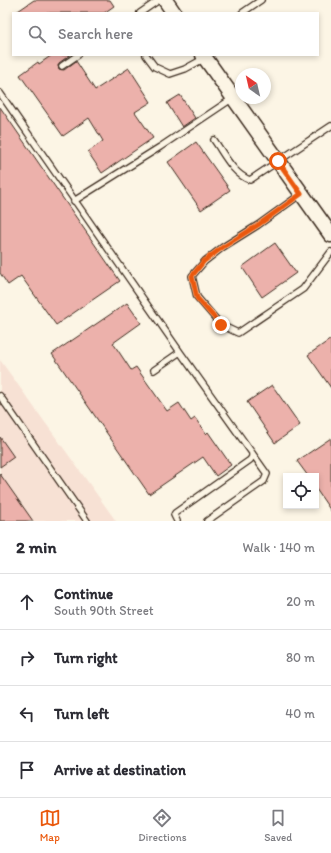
<!DOCTYPE html>
<html lang="en">
<head>
<meta charset="utf-8">
<style>
  body { margin:0; font-family:Itim,sans-serif; background:#f7f7f7; color:#2b2b33 }
  .controls { position:absolute; right:12px; bottom:12px; display:grid; overflow:hidden; border-radius:0px; box-shadow:0 2px 6px #0003 }
  .controls button { width:36px; height:36px; display:grid; place-items:center; padding:0; border:0; border-bottom:1px solid #e1e1e2; background:#fff; color:#2b2b33; font:20px sans-serif }
  .compass { position:absolute; left:235px; top:68px; width:36px; height:36px; border-radius:50%; background:#fff; box-shadow:0 2px 6px #0003; rotate:326deg }
  .stop { position:absolute; width:12px; height:12px; margin:-9px; border:3px solid #ea580c; border-radius:50%; background:#fff }
  .stop.end { background:#ea580c; border-color:#fff; box-shadow:0 1px 4px #0008 }
  .list { margin:0; padding:0; list-style:none }
  h2 { display:flex; justify-content:space-between; align-items:center; height:52px; margin:0; padding:0 16px; font-size:17px }
  h2 small { font-size:13px; font-weight:400; color:#7c7c81 }
  .list li { display:grid; grid-template-columns:26px 1fr auto; gap:12px; align-items:center; box-sizing:border-box; height:56px; padding:0 16px; border-top:1px solid #e1e1e2 }
  .list b { display:block; font-size:15px; white-space:nowrap }
  .list p { margin:0; font-size:13px; white-space:nowrap; color:#7c7c81 }
  .list em { font-size:13px; font-style:normal; color:#7c7c81 }
  .icon { flex:none; width:22px; height:22px; fill:none; stroke:currentColor; stroke-width:2; stroke-linecap:round; stroke-linejoin:round }
  .map { position:relative; flex:none; width:331px; height:521px; overflow:hidden }
  .search { position:absolute; background:#fff; box-shadow:0 2px 6px #0003; left:12px; right:12px; top:12px; height:44px; display:flex; align-items:center; gap:10px; box-sizing:border-box; padding:0 14px; border-radius:0px; color:#7c7c81; font-size:15px }
  .sheet { height:276px; background:#fff }
  nav { display:flex; justify-content:space-around; align-items:center; box-sizing:border-box; height:56px; border-top:1px solid #e1e1e2; background:#fff; font-size:11px; color:#7c7c81 }
  nav a { display:grid; justify-items:center; gap:2px }
  nav .on { color:#ea580c }
  .map>svg:first-child { display:block }
</style>
</head>
<body>
<div class="map">
<svg width="331" height="521" viewBox="0 0 331 521">
  <rect width="100%" height="100%" fill="#fcf5e5"/>
  <filter id="ink" filterUnits="userSpaceOnUse"><feTurbulence type="fractalNoise" baseFrequency=".025" numOctaves="2"/><feDisplacementMap in="SourceGraphic" scale="8" xChannelSelector="R" yChannelSelector="G"/><feConvolveMatrix kernelMatrix="1 2 1 2 8 2 1 2 1" color-interpolation-filters="sRGB"/></filter>
  <g filter="url(#ink)">
    <!-- built -->
    <path fill="#f7e1d4" d="M0 360 8 371 116 521H0Z"/>
    <!-- building -->
    <path fill="#ecb1ab" stroke="#3b2a1e" d="M34 0H110L114 6 104 13H15Z
      M52 55H70L59 63 58 66 59 69 64 70 76 61 95 90 129 68 151 102 135 112 153 138 102 173 88 152 103 141 89 118 63 136 20 75 38 62 39 64Z
      M180 95 195 118 182 127 167 103Z
      M0 107 120 281 56 325 21 276 8 285 0 273Z
      M196 142 230 190 201 210 168 162Z
      M275 243 296 273 262 297 242 267Z
      M127 303 141 323 113 343 131 370 136 367 167 411 179 403 191 421 195 418 206 434 208 432 231 465 216 476 203 457 149 494 52 354Z
      M331 339V388L308 355Z
      M272 385 300 425 275 443 247 402Z
      M0 437 14 457 0 467Z
      M331 438V511L316 489V476H308L297 461Z
      M0 474 33 521H0Z"/>
    <g fill="none" stroke-linecap="round" stroke-linejoin="round">
      <defs>
        <path id="service" d="M140 13 159 0
          M242 13 261 0
          M146 55 155 67 170 74 185 69 205 58
          M62 66 78 55
          M0 93 180 352 154 370
          M214 140C224 154 233 174 250 180L331 126
          M301 194 258 225 223 247 205 261 192 276 197 297 221 325 238 333 303 289 331 252
          M74 201 160 147 233 98
          M180 352 267 474 264 481 207 521
          M0 396 87 521
          M177 521 174 515 175 513 250 460 252 457V454"/>
        <path id="tertiary" d="M165 0 174 13
          M203 55 331 235"/>
      </defs>
      <!-- service casing -->
      <use href="#service" stroke="#3b2a1e" stroke-width="8"/>
      <!-- tertiary casing -->
      <use href="#tertiary" stroke="#3b2a1e" stroke-width="17"/>
      <!-- service -->
      <use href="#service" stroke="#fcf5e5" stroke-width="5.5"/>
      <!-- tertiary -->
      <use href="#tertiary" stroke="#fcf5e5" stroke-width="14"/>
    </g>
  </g>
  <g fill="none" stroke-linecap="round" stroke-linejoin="round" filter="url(#ink)">
    <!-- route -->
    <path stroke="#ea580c" stroke-width="5" d="M221 325 197 298 192 276 204 261 223 247 258 225 301 194 278 161"/>
  </g>
</svg>
<div class="controls">
<button><svg class="icon" aria-label="locate" viewBox="0 0 24 24"><circle cx="12" cy="12" r="6"/><path d="M12 2v4M12 18v4M2 12h4M18 12h4"/></svg></button>
</div>
<svg class="compass" viewBox="-18 -18 36 36"><path d="M0-13l5 13h-10z" fill="#e53935"/><path d="M0 13l5-13h-10z" fill="#7c7c81"/></svg>
<div class="stop" style="left:278px;top:161px"></div>
<div class="stop end" style="left:221px;top:325px"></div>
<div class="search"><svg class="icon" aria-label="search" viewBox="0 0 24 24"><circle cx="10" cy="10" r="6"/><path d="M15 15l6 6"/></svg>Search here</div>
</div>
<section class="sheet">
<h2>2 min<small>Walk · 140 m</small></h2>
<ul class="list">
<li><svg class="icon" aria-label="ahead" viewBox="0 0 24 24"><path d="M12 20V5M6 11l6-6 6 6"/></svg><div><b>Continue</b><p>South 90th Street</p></div><em>20 m</em></li>
<li><svg class="icon" aria-label="right" viewBox="0 0 24 24"><path d="M7 20v-9h11M14 6l5 5-5 5"/></svg><div><b>Turn right</b></div><em>80 m</em></li>
<li><svg class="icon" aria-label="left" viewBox="0 0 24 24"><path d="M17 20v-9H6M10 6l-5 5 5 5"/></svg><div><b>Turn left</b></div><em>40 m</em></li>
<li><svg class="icon" aria-label="arrive" viewBox="0 0 24 24"><path d="M6 21V4h12l-3 4 3 4H6"/></svg><div><b>Arrive at destination</b></div></li>
</ul>
</section>
<nav>
<a class="on"><svg class="icon" aria-label="map" viewBox="0 0 24 24"><path d="M3 6l6-2 6 2 6-2v14l-6 2-6-2-6 2zM9 4v14M15 6v14"/></svg>Map</a>
<a><svg class="icon" aria-label="directions" viewBox="0 0 24 24"><path d="M12 3l9 9-9 9-9-9zM9 14v-3h6M13 9l2 2-2 2"/></svg>Directions</a>
<a><svg class="icon" aria-label="saved" viewBox="0 0 24 24"><path d="M7 4h10v16l-5-4-5 4z"/></svg>Saved</a>
</nav>
</body>
</html>
